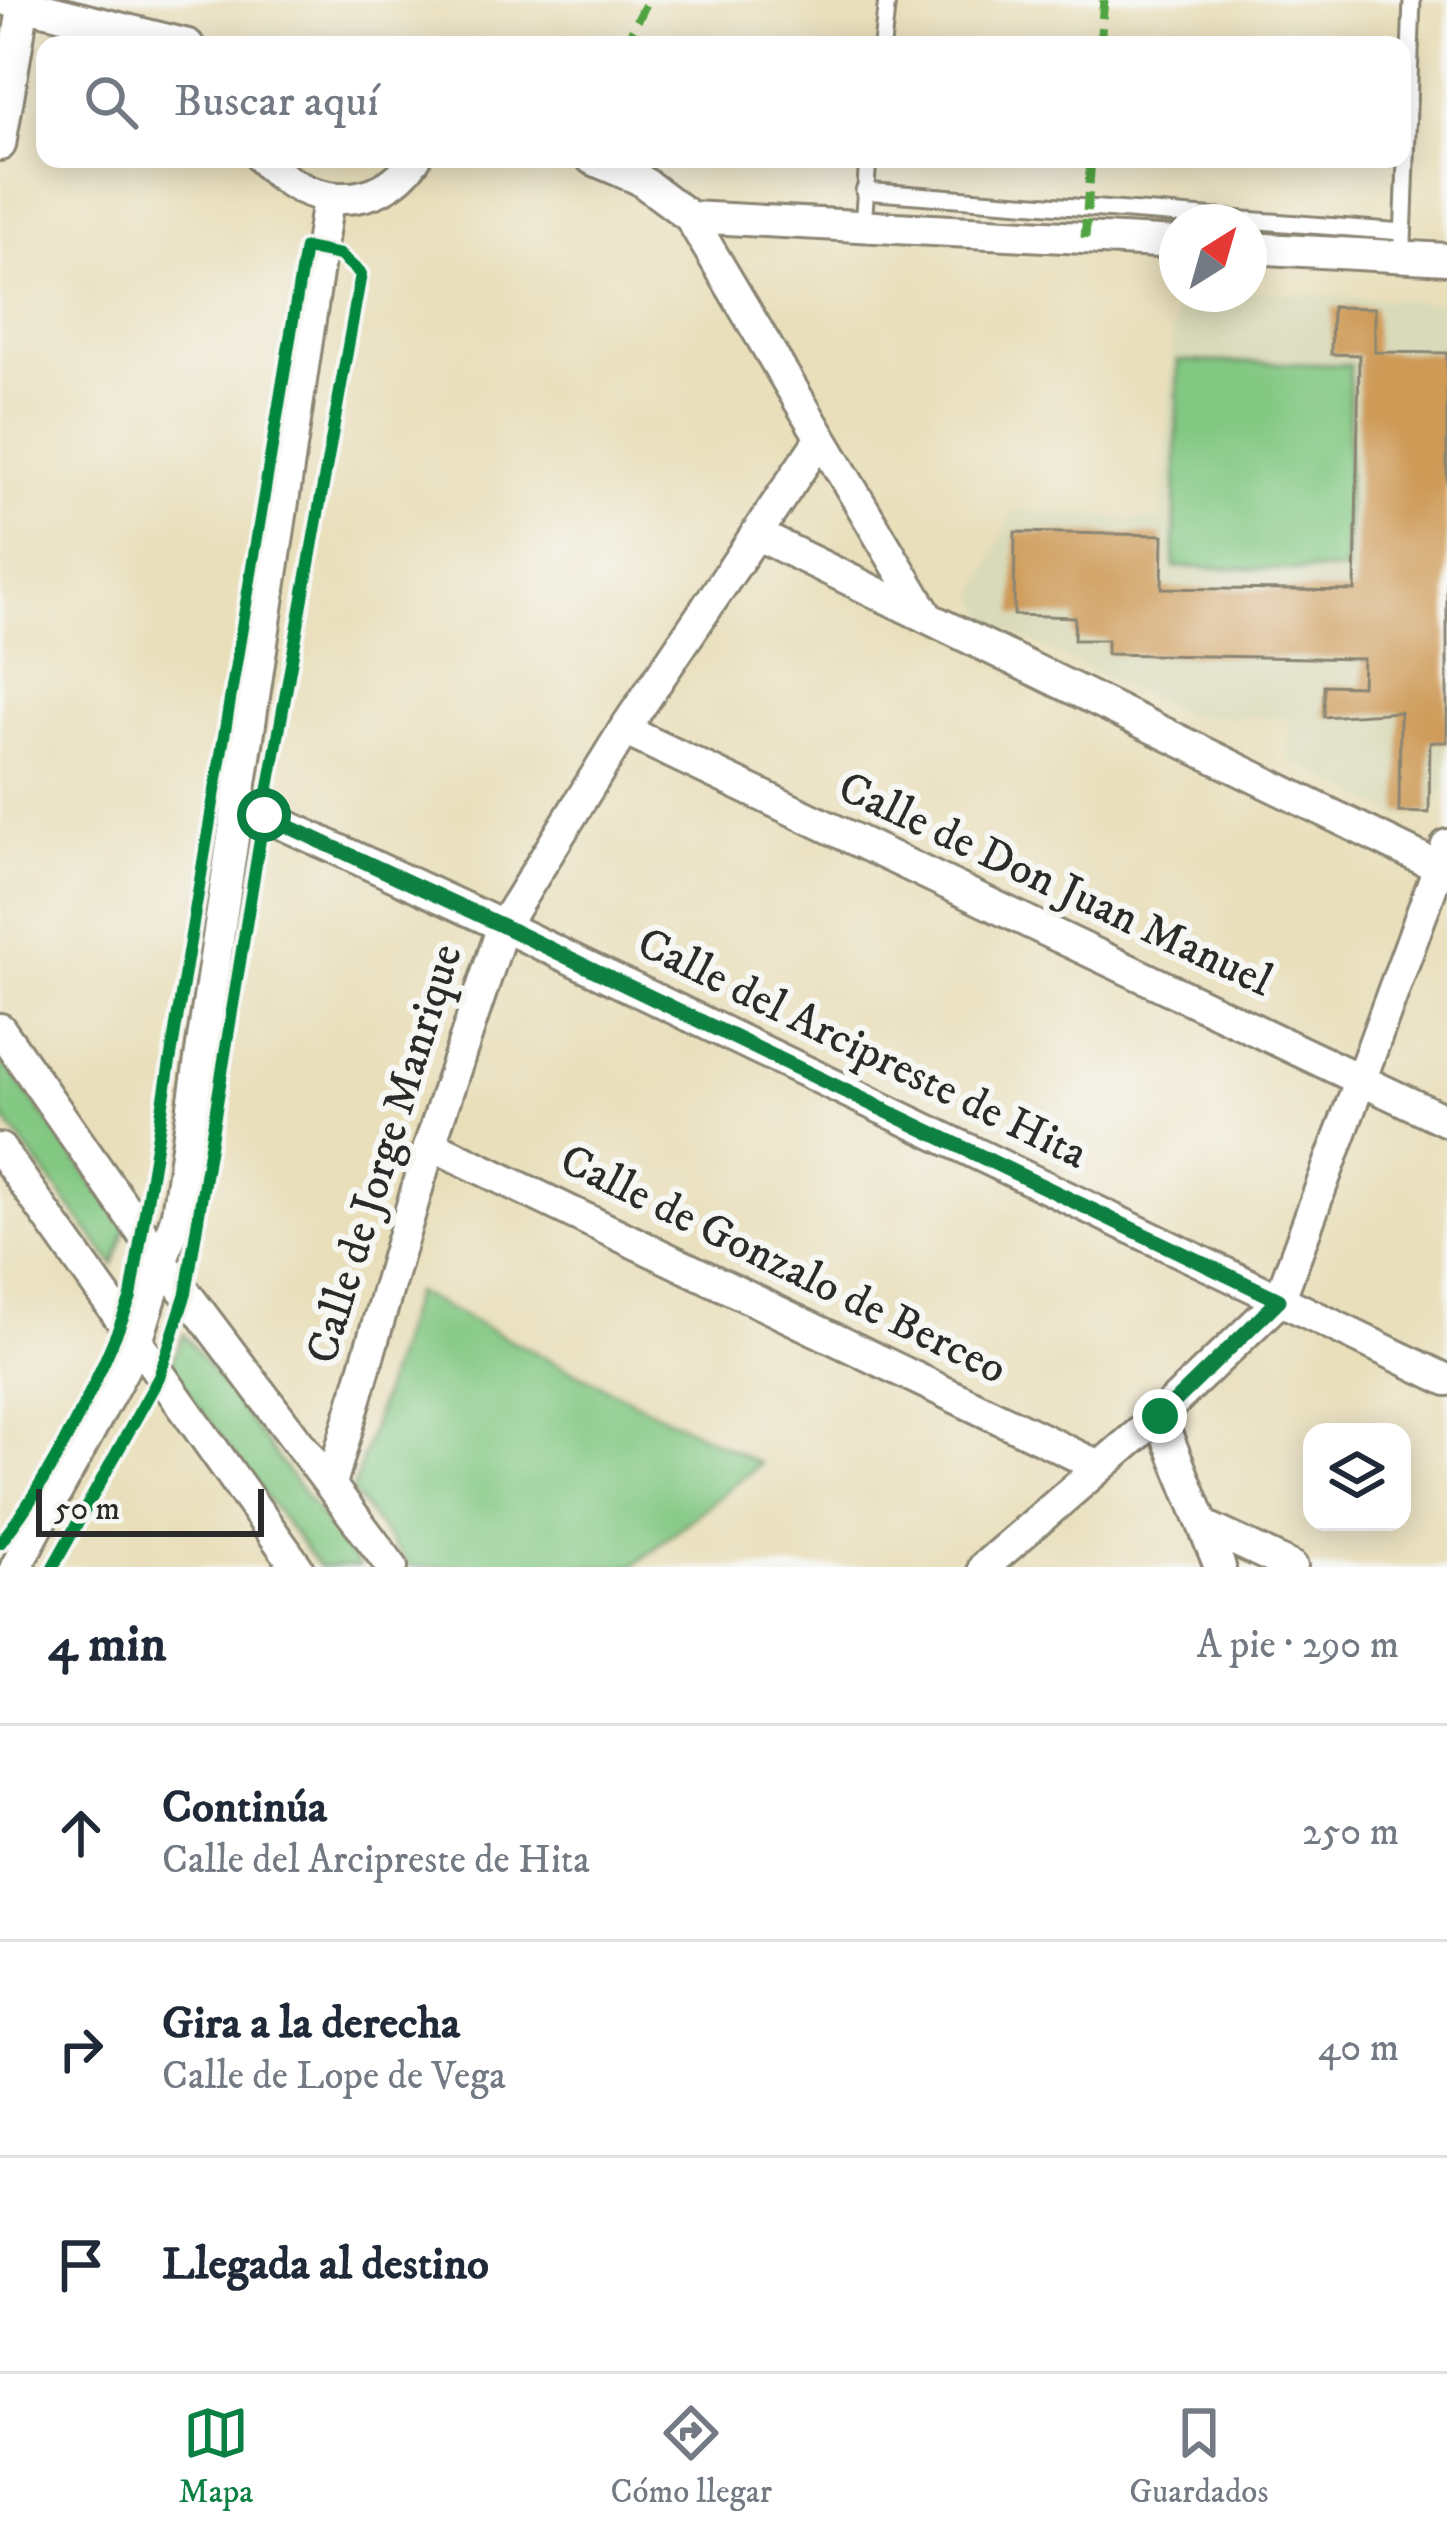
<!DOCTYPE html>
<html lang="es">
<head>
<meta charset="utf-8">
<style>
  body { margin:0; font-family:"IM FELL DW Pica",serif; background:#f2f2f3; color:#1f2937 }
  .controls { position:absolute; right:36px; bottom:36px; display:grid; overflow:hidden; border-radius:24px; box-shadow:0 6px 30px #0003 }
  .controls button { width:108px; height:108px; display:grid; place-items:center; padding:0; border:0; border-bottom:3px solid #e0e1e3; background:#fff; color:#1f2937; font:60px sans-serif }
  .compass { position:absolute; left:1159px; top:204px; width:108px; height:108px; border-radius:50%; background:#fff; box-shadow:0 6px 30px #0003; rotate:37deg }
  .scale { position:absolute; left:36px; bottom:30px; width:228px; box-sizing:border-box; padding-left:12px; border:6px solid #2b2b2b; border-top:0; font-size:33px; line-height:42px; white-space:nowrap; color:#2b2b2b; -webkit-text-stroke:9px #f6f6f2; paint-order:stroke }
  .stop { position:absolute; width:36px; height:36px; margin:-27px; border:9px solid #0b8043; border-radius:50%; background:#fff }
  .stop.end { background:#0b8043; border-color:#fff; box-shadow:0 3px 12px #0008 }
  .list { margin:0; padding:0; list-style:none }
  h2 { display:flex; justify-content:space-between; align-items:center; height:156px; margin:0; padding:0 48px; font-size:51px }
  h2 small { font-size:39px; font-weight:400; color:#747a83 }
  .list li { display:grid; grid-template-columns:78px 1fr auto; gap:36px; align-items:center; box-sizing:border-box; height:216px; padding:0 48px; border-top:3px solid #e0e1e3 }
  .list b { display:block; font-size:45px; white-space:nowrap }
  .list p { margin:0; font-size:39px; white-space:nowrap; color:#747a83 }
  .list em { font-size:39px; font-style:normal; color:#747a83 }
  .icon { flex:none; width:66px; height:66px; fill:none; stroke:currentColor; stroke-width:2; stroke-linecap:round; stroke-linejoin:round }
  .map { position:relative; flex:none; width:1447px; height:1567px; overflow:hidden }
  .search { position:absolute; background:#fff; box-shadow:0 6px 30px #0003; left:36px; right:36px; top:36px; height:132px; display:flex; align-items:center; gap:30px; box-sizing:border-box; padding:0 42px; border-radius:24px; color:#747a83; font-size:45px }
  .sheet { height:804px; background:#fff }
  nav { display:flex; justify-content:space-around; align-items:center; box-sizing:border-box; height:168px; border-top:3px solid #e0e1e3; background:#fff; font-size:33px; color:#747a83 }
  nav a { display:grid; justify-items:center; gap:6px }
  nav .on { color:#0b8043 }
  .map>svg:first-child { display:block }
</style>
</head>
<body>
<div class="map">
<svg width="1447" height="1567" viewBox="0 0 1447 1567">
  <rect width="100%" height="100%" fill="#f6f6f2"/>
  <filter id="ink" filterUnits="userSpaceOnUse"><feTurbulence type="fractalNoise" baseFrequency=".00833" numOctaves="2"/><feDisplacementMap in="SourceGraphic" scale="24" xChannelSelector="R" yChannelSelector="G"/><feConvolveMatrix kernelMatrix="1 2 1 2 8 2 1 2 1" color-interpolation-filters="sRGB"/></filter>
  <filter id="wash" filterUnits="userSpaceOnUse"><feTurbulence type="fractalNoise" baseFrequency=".004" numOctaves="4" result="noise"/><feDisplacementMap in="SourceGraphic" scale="48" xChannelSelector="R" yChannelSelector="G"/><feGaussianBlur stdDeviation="2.7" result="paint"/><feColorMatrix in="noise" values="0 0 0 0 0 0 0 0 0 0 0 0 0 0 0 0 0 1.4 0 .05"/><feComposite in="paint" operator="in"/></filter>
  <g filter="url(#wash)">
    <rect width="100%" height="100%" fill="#e9dfbb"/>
    <!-- built -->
    <path fill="#d9dab9" d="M1176 286 1177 294H1249V291L1447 303V783L1430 816H1398L1289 759V718L1187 716 990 622 976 595 1014 510 1161 521Z"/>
    <!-- green -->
    <path fill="#82c882" stroke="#567a56" stroke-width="3" d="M1178 361 1350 365 1346 571 1174 567Z
      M0 1056 126 1227 114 1265 0 1113Z
      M414 1292 760 1464 632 1567H410L352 1492Z
      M184 1334 359 1567H319L169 1368Z"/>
    <g id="blocks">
      <!-- building -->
      <path fill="#ce9a56" d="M1332 307 1375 308V352L1447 353V742H1430L1429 813 1399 812 1400 712 1324 717V685L1362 686 1363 659 1107 654V640H1074L1075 617 1014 615 1015 532 1163 535 1162 588 1355 591 1359 355 1331 354Z"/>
    </g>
  </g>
  <g filter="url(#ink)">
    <use href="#blocks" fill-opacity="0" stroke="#8a8573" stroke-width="3"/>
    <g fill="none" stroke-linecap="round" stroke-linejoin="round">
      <defs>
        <path id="lane" d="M882 45 887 0
          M864 191 1403 232
          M863 226 868 159
          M1403 241 1412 0"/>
        <path id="street" d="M6 0 188 45
          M0 145 24 3
          M262 159C305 206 375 216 415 159
          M592 159 639 179 690 217 1177 243
          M690 217 928 618
          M1249 248 1447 259
          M756 534 1447 871
          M624 730 1447 1121
          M235 802 503 926 1447 1380
          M0 1029 163 1263 392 1567
          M430 1144 1098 1466
          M0 1149 297 1567
          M1159 1416 1220 1567
          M331 1484 430 1144 503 926 624 730 821 438
          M1203 1525 1292 1567
          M16 1567 136 1345 177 1214 328 199
          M984 1567 1159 1416 1279 1301 1447 845"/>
      </defs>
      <!-- lane casing -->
      <use href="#lane" stroke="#8a8573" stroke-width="21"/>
      <!-- street casing -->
      <use href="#street" stroke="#8a8573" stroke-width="36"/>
      <!-- lane -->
      <use href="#lane" stroke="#fff" stroke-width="15"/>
      <!-- street -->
      <use href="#street" stroke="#fff" stroke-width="30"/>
      <!-- quiet -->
      <path stroke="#51a443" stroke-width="9" stroke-dasharray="18 9" stroke-linecap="butt" d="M625 45 648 0
        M1100 45 1104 0
        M1085 238 1091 159"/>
      <defs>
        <path id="cycleway" d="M0 1543C51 1479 102 1374 131 1297L305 248 340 255 361 274 264 815 186 1293 159 1377 53 1567"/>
      </defs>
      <!-- cycleway casing -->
      <use href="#cycleway" stroke="#f6f6f2" stroke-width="20"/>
      <!-- cycleway -->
      <use href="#cycleway" stroke="#00873e" stroke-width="12"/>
    </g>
  </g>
  <g fill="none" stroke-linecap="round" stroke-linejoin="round" filter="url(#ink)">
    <!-- route -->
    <path stroke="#0b8043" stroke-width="15" d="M264 815 503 926 1279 1300 1160 1416"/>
  </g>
  <g text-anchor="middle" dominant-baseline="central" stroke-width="12" stroke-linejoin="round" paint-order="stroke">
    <!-- street labels -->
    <g font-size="45" fill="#2b2b2b" stroke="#f6f6f2">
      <text transform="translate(1055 885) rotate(25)">Calle de Don Juan Manuel</text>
      <text transform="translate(862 1049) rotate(26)">Calle del Arcipreste de Hita</text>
      <text transform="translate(385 1154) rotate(-73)">Calle de Jorge Manrique</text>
      <text transform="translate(783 1265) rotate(26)">Calle de Gonzalo de Berceo</text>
    </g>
  </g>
</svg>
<div class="controls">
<button><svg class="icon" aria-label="layers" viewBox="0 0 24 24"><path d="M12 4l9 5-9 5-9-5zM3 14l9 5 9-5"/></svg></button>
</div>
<svg class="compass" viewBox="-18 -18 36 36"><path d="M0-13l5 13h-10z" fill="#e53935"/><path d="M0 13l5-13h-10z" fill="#747a83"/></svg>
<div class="scale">50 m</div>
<div class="stop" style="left:264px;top:815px"></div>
<div class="stop end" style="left:1160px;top:1416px"></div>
<div class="search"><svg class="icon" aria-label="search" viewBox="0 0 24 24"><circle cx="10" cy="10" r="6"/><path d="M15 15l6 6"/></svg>Buscar aquí</div>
</div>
<section class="sheet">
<h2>4 min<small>A pie · 290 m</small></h2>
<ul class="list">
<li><svg class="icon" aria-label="ahead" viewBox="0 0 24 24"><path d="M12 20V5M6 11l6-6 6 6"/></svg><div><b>Continúa</b><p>Calle del Arcipreste de Hita</p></div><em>250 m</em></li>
<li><svg class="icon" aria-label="right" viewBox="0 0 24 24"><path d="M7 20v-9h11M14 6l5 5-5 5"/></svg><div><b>Gira a la derecha</b><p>Calle de Lope de Vega</p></div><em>40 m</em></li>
<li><svg class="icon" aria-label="arrive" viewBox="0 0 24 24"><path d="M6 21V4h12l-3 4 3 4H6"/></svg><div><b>Llegada al destino</b></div></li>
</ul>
</section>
<nav>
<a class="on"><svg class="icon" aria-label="map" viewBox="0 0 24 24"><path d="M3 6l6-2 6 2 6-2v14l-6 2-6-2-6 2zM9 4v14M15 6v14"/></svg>Mapa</a>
<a><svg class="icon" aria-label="directions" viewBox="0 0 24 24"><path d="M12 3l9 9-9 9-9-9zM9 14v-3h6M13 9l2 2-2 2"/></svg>Cómo llegar</a>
<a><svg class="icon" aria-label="saved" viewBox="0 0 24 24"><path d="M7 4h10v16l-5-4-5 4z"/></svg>Guardados</a>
</nav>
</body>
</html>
